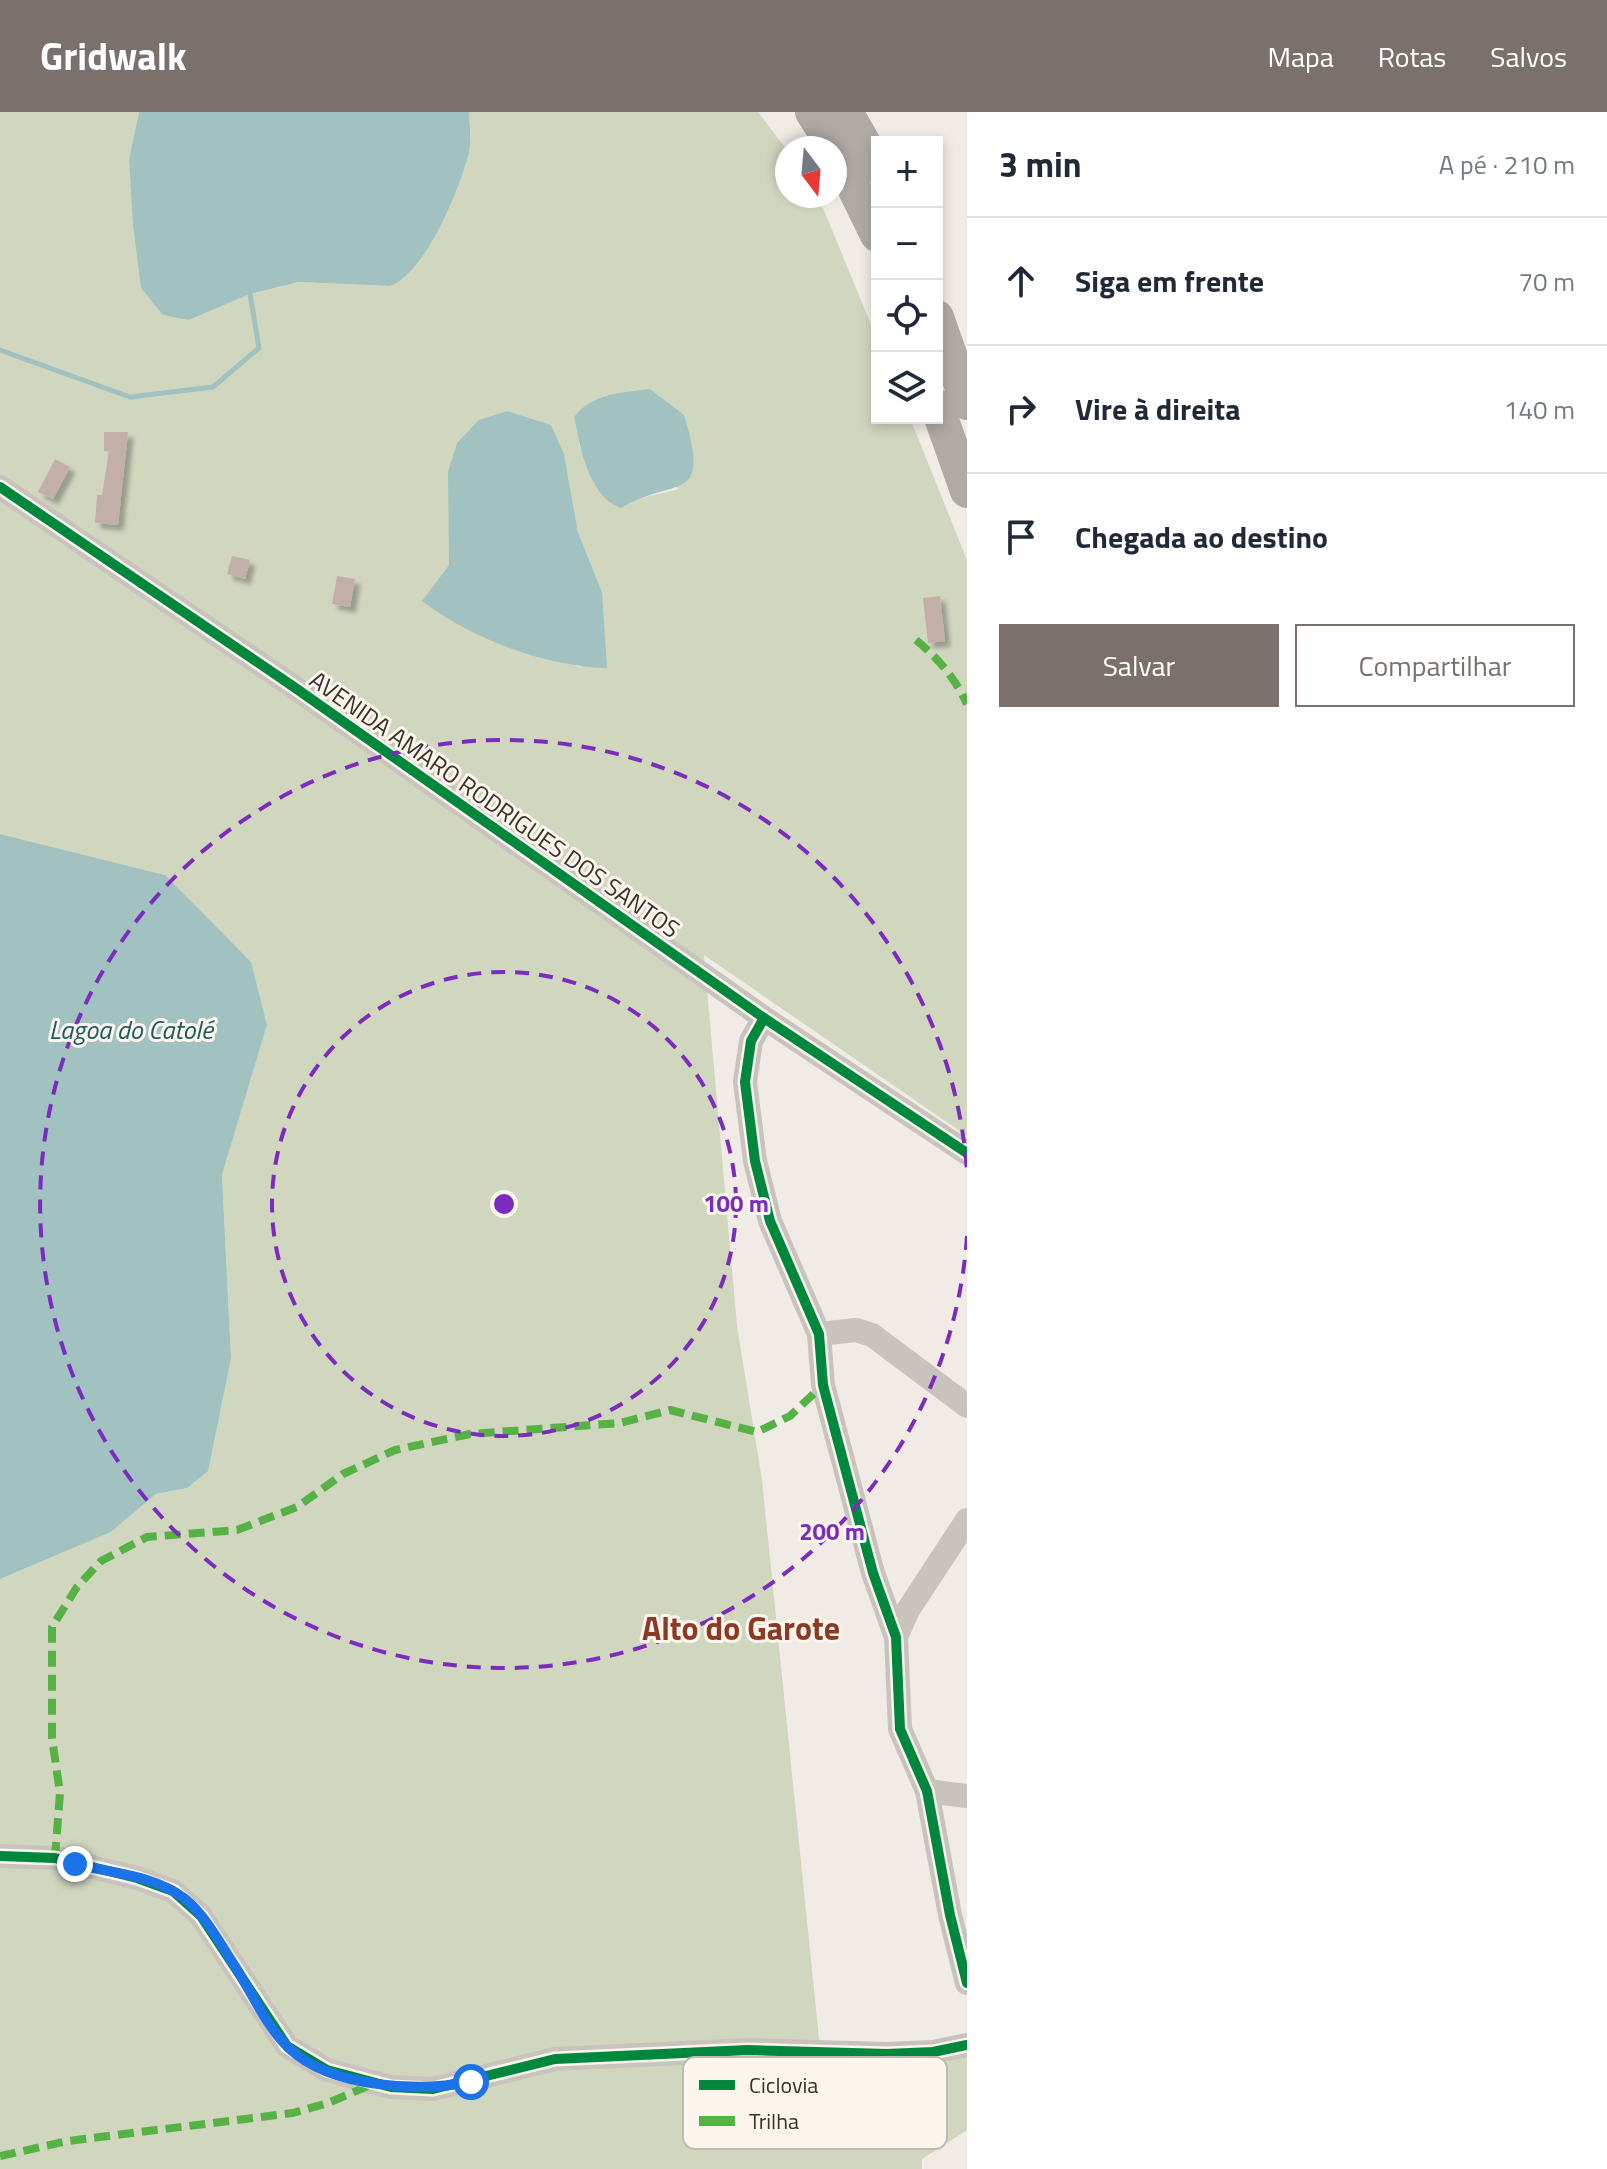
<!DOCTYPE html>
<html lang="pt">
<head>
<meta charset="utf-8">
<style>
  body { margin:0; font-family:"Titillium Web",sans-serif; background:#f6f6f7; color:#1f2937 }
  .controls { position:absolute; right:24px; top:24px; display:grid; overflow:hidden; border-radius:0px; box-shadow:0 4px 12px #0003 }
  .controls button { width:72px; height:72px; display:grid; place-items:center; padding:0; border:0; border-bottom:2px solid #e0e1e3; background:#fff; color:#1f2937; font:40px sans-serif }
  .compass { position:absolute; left:775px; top:24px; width:72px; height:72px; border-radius:50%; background:#fff; box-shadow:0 4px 12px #0003; rotate:164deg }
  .stop { position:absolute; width:24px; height:24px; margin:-18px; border:6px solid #1a73e8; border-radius:50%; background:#fff }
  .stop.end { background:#1a73e8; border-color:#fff; box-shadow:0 2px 8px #0008 }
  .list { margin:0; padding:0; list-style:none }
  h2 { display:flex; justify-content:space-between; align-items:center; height:104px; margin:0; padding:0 32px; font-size:34px }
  h2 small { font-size:26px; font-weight:400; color:#747a83 }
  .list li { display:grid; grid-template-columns:52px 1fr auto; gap:24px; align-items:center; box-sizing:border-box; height:128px; padding:0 32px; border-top:2px solid #e0e1e3 }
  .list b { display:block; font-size:30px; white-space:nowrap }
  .list em { font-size:26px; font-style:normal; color:#747a83 }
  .actions { display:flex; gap:16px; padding:24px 32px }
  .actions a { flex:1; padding:18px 0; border:2px solid #7a716c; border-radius:0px; text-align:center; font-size:28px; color:#7a716c }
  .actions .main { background:#7a716c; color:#fff }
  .icon { flex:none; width:44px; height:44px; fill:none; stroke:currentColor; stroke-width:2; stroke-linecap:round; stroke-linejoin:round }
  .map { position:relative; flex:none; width:967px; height:2057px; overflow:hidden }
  header { display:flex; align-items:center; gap:48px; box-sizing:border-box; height:112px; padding:0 40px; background:#7a716c; color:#fff }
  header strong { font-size:38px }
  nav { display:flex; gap:44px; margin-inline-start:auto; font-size:28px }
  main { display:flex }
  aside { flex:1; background:#fff }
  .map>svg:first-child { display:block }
</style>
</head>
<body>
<header>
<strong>Gridwalk</strong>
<nav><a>Mapa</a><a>Rotas</a><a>Salvos</a></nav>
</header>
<main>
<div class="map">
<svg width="967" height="2057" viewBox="0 0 967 2057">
  <defs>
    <filter id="shadow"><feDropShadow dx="5.5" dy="5.5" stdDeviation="2" flood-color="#0004"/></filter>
  </defs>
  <rect width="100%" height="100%" fill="#f0ebe5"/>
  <!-- green -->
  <path fill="#d1d6bf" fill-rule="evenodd" d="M0 0H139L129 47 141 176 189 208 250 182 299 170 390 174 471 26 469 0H758L787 38V84H818L877 227V306H910L967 448V1024L704 843 737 1214 762 1368 822 1956H876L967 1945V2018L922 2047V2057H0V1467L111 1420 156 1382 187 1376 231 1246 222 1063 267 913 165 763 0 722ZM574 306 679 377 637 387 598 378 580 336ZM564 342 578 420 602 480 581 555C525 539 469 525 423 489L449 453Z"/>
  <!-- water -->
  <path fill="#a1c2c1" d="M139 0H469C470 15 472 29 468 44 458 80 426 160 390 174L299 170 250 182 189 208 163 203 141 176 133 113 129 47Z
    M650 277 684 303C712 394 675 364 621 396 589 385 580 336 574 305 593 281 621 281 650 277Z
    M507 299 551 313 564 342 578 420 602 480 607 556C544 554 472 527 422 489L449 453 448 360 457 331 479 308Z
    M0 722 165 763 251 850 267 913 222 1063 231 1246 208 1359 187 1376 156 1382 111 1420 0 1467Z"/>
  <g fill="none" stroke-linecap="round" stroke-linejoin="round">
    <!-- stream -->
    <path stroke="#a1c2c1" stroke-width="5" d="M0 238 130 285 213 275 259 236 250 182"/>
  </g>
  <!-- building -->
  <path fill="#c3afa7" filter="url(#shadow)" d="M104 320H128L118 413 95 411 97 383H102L109 339H104Z
    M55 347 70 355 53 387 38 380Z
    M232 444 250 448 245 467 227 462Z
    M337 464 355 467 350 495 332 492Z
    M940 484 945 529 928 531 923 486Z"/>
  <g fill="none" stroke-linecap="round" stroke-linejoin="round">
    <!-- minor -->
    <path stroke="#c9c3be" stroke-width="24" d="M0 375 294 575 764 906 967 1041
      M764 906 751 929 745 970 755 1049 770 1109 819 1222 823 1273 873 1461 896 1525 900 1617 927 1679 950 1803 967 1871
      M819 1222 856 1218 872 1223 967 1294
      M896 1525 908 1498 967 1408
      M927 1679 967 1684
      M0 1744 55 1746 137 1766 173 1779 201 1804 287 1934 327 1958 391 1975 433 1977 555 1947 748 1938 887 1942 933 1940 967 1933"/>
    <!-- highway -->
    <path stroke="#afaaa4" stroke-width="34" d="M812 0 835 36
      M846 0 877 54
      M835 37 877 123
      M937 205 967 291
      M937 294 967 379"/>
    <!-- quiet -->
    <path stroke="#57b246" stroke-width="8" stroke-dasharray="16 8" stroke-linecap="butt" d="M916 528C938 546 955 566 967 592
      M55 1746 60 1681 52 1626V1515L77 1475 101 1449 147 1425 237 1418 297 1395 343 1362 395 1338 470 1322 620 1311 670 1298 757 1320 790 1304 823 1273
      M0 2044 68 2029 293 2001 328 1991 375 1971"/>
    <defs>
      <path id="cycleway" d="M0 375 294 575 764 906 967 1041
        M764 906 751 929 745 970 755 1049 770 1109 819 1222 823 1273 873 1461 896 1525 900 1617 927 1679 950 1803 967 1871
        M0 1744 55 1746 137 1766 173 1779 201 1804 287 1934 327 1958 391 1975 433 1977 555 1947 748 1938 887 1942 933 1940 967 1933"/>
    </defs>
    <!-- cycleway casing -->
    <use href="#cycleway" stroke="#fbf5ee" stroke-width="15"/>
    <!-- cycleway -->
    <use href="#cycleway" stroke="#00873e" stroke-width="10"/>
  </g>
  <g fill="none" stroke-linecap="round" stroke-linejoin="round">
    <!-- route -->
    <path stroke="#1a73e8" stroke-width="10" d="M75 1752C110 1761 155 1763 185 1787 206 1804 221 1833 236 1856 252 1881 267 1916 290 1937 332 1976 418 1980 471 1970"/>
  </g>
  <!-- distance rings -->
  <g fill="none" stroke="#7b2cbf" stroke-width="4" stroke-dasharray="14 10">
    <circle cx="504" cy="1092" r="232"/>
    <path d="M967 1124A464 464 0 1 1 967 1060"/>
  </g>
  <g text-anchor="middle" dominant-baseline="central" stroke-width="6" stroke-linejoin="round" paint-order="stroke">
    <!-- street labels -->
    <g font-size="24" fill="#3b302b" stroke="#fbf5ee">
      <text transform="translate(495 692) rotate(35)">AVENIDA AMARO RODRIGUES DOS SANTOS</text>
    </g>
    <!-- water labels -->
    <g font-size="26" font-style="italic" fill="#1f5a5e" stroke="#fbf5ee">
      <text x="131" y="917">Lagoa do Catolé</text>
    </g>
    <!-- district labels -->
    <g font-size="32" font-weight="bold" fill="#8c3b22" stroke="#fbf5ee">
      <text x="741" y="1516">Alto do Garote</text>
    </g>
  </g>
  <!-- legend -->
  <rect x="683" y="1945" width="264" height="92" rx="12" fill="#fbf5ee" stroke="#c1bab4" stroke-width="2"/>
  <rect x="699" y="1968" width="36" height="10" fill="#00873e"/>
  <rect x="699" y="2004" width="36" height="10" fill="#57b246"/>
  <g font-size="22" fill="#3b302b">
    <text x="749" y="1981">Ciclovia</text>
    <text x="749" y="2017">Trilha</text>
  </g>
  <circle cx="504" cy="1092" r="12" fill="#7b2cbf" stroke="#fbf5ee" stroke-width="4"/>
  <g font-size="24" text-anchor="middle" font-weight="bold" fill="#7b2cbf" stroke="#fbf5ee" stroke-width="6" stroke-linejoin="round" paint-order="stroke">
    <text x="736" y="1100">100 m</text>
    <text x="832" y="1428">200 m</text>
  </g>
</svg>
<div class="controls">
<button>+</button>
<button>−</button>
<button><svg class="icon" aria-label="locate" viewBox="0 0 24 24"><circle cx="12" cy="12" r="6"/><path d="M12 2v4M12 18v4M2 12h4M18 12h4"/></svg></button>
<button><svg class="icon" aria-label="layers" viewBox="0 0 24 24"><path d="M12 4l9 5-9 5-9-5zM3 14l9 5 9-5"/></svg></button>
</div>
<svg class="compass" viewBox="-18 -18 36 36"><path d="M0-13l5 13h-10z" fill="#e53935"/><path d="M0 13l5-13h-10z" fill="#747a83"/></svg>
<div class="stop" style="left:471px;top:1970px"></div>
<div class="stop end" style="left:75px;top:1752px"></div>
</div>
<aside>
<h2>3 min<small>A pé · 210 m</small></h2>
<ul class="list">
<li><svg class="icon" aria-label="ahead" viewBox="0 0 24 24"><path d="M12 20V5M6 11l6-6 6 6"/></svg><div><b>Siga em frente</b></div><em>70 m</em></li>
<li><svg class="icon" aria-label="right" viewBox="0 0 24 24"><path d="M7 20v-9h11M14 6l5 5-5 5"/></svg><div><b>Vire à direita</b></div><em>140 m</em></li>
<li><svg class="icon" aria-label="arrive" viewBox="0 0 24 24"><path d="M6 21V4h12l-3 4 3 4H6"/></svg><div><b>Chegada ao destino</b></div></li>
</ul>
<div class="actions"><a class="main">Salvar</a><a>Compartilhar</a></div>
</aside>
</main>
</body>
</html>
